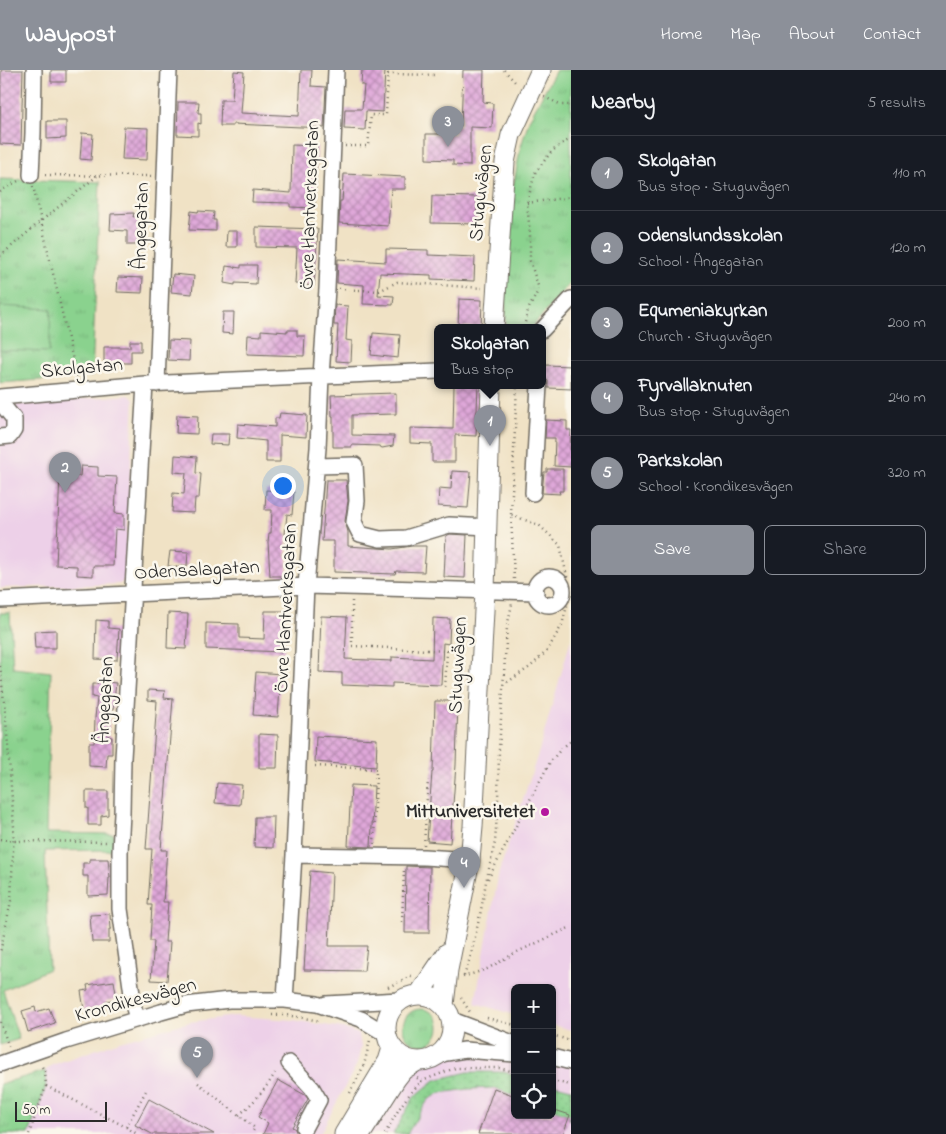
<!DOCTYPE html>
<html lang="en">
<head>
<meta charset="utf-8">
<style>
  body { margin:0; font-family:"Indie Flower",sans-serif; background:#20242c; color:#f1f3f6 }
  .controls { position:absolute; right:15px; bottom:15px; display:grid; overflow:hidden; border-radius:8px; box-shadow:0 1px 4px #0004 }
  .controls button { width:45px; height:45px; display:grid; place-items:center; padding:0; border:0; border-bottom:1px solid #363941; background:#171b24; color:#f1f3f6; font:25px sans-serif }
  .scale { position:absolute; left:15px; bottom:12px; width:92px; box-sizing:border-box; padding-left:5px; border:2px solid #2b2b2b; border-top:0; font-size:14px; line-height:18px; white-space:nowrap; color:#2b2b2b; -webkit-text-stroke:4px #fbf7ec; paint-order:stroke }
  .you { position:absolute; left:282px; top:415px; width:18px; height:18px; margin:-12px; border:4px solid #fff; border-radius:50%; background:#1a73e8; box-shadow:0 0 0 8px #1a73e833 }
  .badge { display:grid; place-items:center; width:32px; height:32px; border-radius:50%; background:#8c9099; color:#fff; font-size:16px; font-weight:700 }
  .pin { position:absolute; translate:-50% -41px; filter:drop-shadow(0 1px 2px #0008) }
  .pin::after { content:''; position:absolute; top:26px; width:18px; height:15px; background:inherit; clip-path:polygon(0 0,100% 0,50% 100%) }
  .popup { position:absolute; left:434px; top:254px; width:112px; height:65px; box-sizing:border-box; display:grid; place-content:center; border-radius:8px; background:#171b24; filter:drop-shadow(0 1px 4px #0005); font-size:16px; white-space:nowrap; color:#9ea1a6 }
  .popup b { font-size:19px; color:#f1f3f6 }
  .popup::after { content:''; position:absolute; left:50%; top:100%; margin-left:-10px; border:10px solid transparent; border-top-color:#171b24 }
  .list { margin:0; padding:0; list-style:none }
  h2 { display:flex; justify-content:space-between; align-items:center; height:65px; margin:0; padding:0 20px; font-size:21px }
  h2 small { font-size:16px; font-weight:400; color:#9ea1a6 }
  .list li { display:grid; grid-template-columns:32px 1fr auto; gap:15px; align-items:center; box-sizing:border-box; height:75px; padding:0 20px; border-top:1px solid #363941 }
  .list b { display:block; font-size:19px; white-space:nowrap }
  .list p { margin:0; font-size:16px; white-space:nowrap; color:#9ea1a6 }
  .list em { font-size:16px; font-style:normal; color:#9ea1a6 }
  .actions { display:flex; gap:10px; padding:15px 20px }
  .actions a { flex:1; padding:11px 0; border:1px solid #8c9099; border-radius:8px; text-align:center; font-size:18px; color:#8c9099 }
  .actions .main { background:#8c9099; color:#fff }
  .icon { flex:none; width:28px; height:28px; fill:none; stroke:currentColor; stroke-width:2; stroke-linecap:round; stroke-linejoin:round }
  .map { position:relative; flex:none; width:571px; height:1064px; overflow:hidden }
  header { display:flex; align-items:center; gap:30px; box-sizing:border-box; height:70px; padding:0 25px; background:#8c9099; color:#fff }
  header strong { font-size:24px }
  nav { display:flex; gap:28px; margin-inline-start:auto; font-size:18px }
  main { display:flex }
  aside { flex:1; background:#171b24 }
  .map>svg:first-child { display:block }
</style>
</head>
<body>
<header>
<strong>Waypost</strong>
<nav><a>Home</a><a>Map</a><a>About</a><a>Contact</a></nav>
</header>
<main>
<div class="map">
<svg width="571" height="1064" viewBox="0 0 571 1064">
  <defs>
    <pattern id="grass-dots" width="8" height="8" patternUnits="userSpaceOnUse" patternTransform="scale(1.25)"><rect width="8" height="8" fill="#8ad28e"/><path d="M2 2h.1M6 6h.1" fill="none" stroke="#77b47b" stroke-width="1.8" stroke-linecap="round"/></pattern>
    <pattern id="park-tufts" width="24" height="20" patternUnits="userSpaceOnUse" patternTransform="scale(1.25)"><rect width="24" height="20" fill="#8ad28e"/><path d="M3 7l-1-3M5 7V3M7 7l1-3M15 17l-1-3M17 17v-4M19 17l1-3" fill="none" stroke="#77b47b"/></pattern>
    <pattern id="building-cross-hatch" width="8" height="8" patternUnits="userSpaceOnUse" patternTransform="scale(1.25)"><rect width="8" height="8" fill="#dfa7d9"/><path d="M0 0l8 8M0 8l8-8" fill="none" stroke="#b588b0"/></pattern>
  </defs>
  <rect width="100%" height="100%" fill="#fbf7ec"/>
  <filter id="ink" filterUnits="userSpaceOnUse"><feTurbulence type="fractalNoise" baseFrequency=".02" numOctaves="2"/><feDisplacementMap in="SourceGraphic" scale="10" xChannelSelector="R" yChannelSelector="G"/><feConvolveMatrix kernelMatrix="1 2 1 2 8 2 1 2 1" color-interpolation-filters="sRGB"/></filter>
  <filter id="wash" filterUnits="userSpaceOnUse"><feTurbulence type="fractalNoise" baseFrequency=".0096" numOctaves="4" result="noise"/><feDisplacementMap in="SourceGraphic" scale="20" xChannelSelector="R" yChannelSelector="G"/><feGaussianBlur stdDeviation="1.12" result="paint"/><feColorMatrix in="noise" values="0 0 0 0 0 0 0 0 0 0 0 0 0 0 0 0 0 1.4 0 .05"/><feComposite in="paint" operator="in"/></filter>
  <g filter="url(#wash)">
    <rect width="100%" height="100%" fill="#f0e2c5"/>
    <!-- built -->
    <path fill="#edd0e8" d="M129 325 134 329 125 509 120 514 0 518V336Z
      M571 569V960L552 955V918H515V945L475 933 499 802 539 681Z
      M235 946 293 950 343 958 359 964 361 977 357 994 320 1064H29L46 1016 45 1001 52 995 120 971 190 952Z
      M440 984H515V1045H552V987L571 992V1064H361L403 1000 429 990Z"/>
    <!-- grass -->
    <path fill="url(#grass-dots)" stroke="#5a7e5c" d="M468 1002H504L515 1005V1026L494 1018 469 1019 440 1023 428 1030 407 1064H393L414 1027 435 1010Z
      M552 1014 571 1019V1050L569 1049 570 1045 552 1039Z"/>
    <!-- park -->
    <path fill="url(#park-tufts)" stroke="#5a7e5c" d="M556 0H571V212L532 257H506L505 161 520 80 529 50Z
      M0 109 100 112 92 306 0 313Z
      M0 543H10L13 598 51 602 46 763 114 764V780L45 781 49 899 3 920 19 969 0 975Z
      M403 957a18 18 0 1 1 36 0a18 18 0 1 1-36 0Z
      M45 1001 46 1016 29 1064H0V1014Z"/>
    <!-- garden -->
    <path fill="#8ad28e" stroke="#5a7e5c" d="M0 236 51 239 49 282 0 280Z"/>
    <g id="blocks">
      <!-- building -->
      <path fill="url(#building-cross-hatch)" d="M1 0H23L21 75 0 74Z
        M51 0H66V12H51Z
        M301 0H312L311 16 326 17 324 58 233 54V56H220L221 30H232L234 1 244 2 241 43 299 46Z
        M362 0H385L383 42 366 41 365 60 344 59 345 39H362L364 15H361Z
        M463 0H484L483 32 493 33 492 58 470 57V96L453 95V90L426 89V64H455L456 56H461Z
        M178 32H199L198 43H201V54L198 53V66L177 65Z
        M47 51H66V68L47 69Z
        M124 57 148 58 147 90 122 89Z
        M82 63 93 64 91 90 80 89Z
        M292 75 317 76 315 138 290 137V133L252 132 253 120 291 123Z
        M344 104 405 107V119H391L388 156 339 153 340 131H342Z
        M432 126 477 127 476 154 431 153Z
        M191 141 198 142V141L214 142 213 150H216V161L189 160Z
        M134 143 133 147 139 146 137 175H127V161L110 160 111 144Z
        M256 157 318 159 314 216 295 214 297 178 256 177Z
        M227 161H237V177H226Z
        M386 179 428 180V185L475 187 474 211 431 209V205L380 203 378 225 394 226 393 235 363 234 364 215 337 213 338 189 386 192Z
        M241 195H257L256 214 235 213V215L224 213 226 196 241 198Z
        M173 204 194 206 192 224 171 222Z
        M118 207 143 208 142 223 117 222Z
        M459 229 482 230 481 257H458Z
        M335 235 348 236 346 270 352 271 351 292 336 291 338 255H334Z
        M223 242H234L233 264 222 263Z
        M261 260 287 262V260H297V266H305L304 286 247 284 248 265 261 266Z
        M373 263 400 265 398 288 371 285Z
        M169 270 190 271 189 291 168 290Z
        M130 271H141V281H131V293H104V277H130Z
        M546 295 571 296V319L548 318V311L545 308Z
        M454 315H478L476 366 455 365V392H432V374L410 373V358L453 359Z
        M396 323V344L352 345V365L394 366 393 376 382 378 379 376 352 375V377H333V346H332L331 325Z
        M280 343 307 345 306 367 280 365V392H266V371L237 368 238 354 275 357V348H279Z
        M177 345 198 346 197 364 176 363Z
        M546 350 567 351V360H571L570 381H571V397L554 396 555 368H545Z
        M211 364H229L228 375 210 374Z
        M175 385 197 387 196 403 201 404 199 428H195L194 443 172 442 173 423 184 424 186 403 174 402Z
        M81 396 98 397V406L117 407 115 443 124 444V460L115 459 113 496H93V506L77 505V496L56 495 60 405 80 406Z
        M547 399H563V421H559L560 424 542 423 544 402H547Z
        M452 401 471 402 468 438 438 436 439 418 451 419Z
        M326 410H346L348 431 345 451 348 462V476L392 479 412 476H426L424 502 396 501 395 504 334 502V471H322Z
        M266 420 294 422 292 445 287 444 285 464H287L286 486H287V506H270L268 472 269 463H271L272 440H265Z
        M450 464 467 465 465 508 444 507 446 466Z
        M170 481 188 482 187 496 182 495 181 497 168 496Z
        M265 541H285L284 582 206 579V553L239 554V568L264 569Z
        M168 543 188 544 186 579 167 578Z
        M321 546 347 547 345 589 392 591V587L432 589 433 548 450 549 449 574 443 573 441 615 392 613V617L342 615V603L319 602Z
        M96 550 108 551V558L119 559 117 590 95 589Z
        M56 560V578H35L34 561Z
        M256 602 281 604 278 647 253 645Z
        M98 611 116 613 113 639H110L108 667H112V684H107L106 697 89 696V673H94L95 648 97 628 92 627V614H98Z
        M148 620 165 621 164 628 173 629 161 780H167L163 832H168L165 872H170L167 911 151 910 154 871H150L152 835H148L152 779H146L157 631 148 630Z
        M435 631H458L456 695 450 773 427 771 432 702H433Z
        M259 664 278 665 277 698H259Z
        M316 666 377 669 376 697 315 692Z
        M217 713 242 715 240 735 215 733Z
        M351 715 374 716 371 777 348 776Z
        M86 721H108V745L101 746V755H88V738H86Z
        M255 747H274L273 778 254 777Z
        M90 789H108L110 808H109L108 825 88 826V806H83V793H90Z
        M406 796 430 797 429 863H405Z
        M310 801 332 803 329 876H367L364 901 304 900Z
        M110 844 111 859H109V872H92L90 845Z
        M114 911 117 929 106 931V936L84 940 81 921 88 920 87 915Z
        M35 937 36 942 49 938 55 953 28 962 22 941Z
        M278 1010 305 1025 308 1029 292 1057 295 1059 297 1064H263L268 1053 258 1047Z
        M494 1018 515 1026V1045H552V1039L570 1045 563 1064H478Z
        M149 1029 214 1064H152L135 1055Z"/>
    </g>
  </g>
  <g filter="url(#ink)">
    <use href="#blocks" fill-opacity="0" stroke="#706b61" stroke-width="1"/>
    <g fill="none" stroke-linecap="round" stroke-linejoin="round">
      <defs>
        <path id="minor" d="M31 105 33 63 34 0
          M542 260 571 229
          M157 314 169 0
          M0 327 145 314 438 301
          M0 327 5 338 14 349V360L10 366 0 367
          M317 396 355 395 357 431 354 452 360 464 380 469 406 468 449 455 488 457
          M533 423 539 315
          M535 521a14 14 0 1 1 28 0a14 14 0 1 1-28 0Z
          M0 530 306 516 536 522
          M294 785 424 787 470 790
          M285 930 294 785 306 516 318 378 321 306 327 219 336 0
          M326 934 400 930
          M137 949 134 938 120 839V782L122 743 123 688 145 314
          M452 950 515 974
          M440 984 465 980 515 984
          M552 987 571 992
          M289 993 312 1018 319 1030 304 1058
          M0 994 66 971 161 942 186 935 229 930H285L317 934 361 949 386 964"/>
        <path id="major" d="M494 257 505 92 511 65 541 0
          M419 924 447 883
          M386 958a33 33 0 1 1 66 0a33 33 0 1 1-66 0Z
          M444 935 448 900 470 790 473 757 485 521 491 315
          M344 1064 388 991 392 978
          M361 1064 396 1009 403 1000 416 992"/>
      </defs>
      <!-- minor casing -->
      <use href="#minor" stroke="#706b61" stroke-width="18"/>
      <!-- major casing -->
      <use href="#major" stroke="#706b61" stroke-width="21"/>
      <!-- path -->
      <path stroke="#706b61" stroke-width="2.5" stroke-dasharray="1 4" stroke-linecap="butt" d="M504 0 516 13
        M544 27 562 35H571
        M345 76H368L371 45H386L388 4 436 5
        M45 105 151 106
        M33 116 77 308
        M0 122 7 117 20 110
        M527 133 571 127
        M0 186 41 151 97 106
        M339 219 379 221 397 212 482 218
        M524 257 528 240 539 219 530 191V164L527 133 535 103 551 82 563 73 571 69
        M514 509 511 445 517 315
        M352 531V576L447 581 445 619
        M0 596 6 649 14 757 11 831 0 883
        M503 615 530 597 547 581 562 555 569 528 570 520 560 475 539 455 511 445
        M315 696 376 699 374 774
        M0 769 14 771 108 772
        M424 775 428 710
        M488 809 550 692 562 678 571 671
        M402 852 404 800
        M464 906 471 885 481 840 486 812 495 772 498 731 499 679 507 557 512 534
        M463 907 487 899 515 883 571 857
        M388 917 413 905H415
        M461 928 470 942
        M272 945H286L321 951
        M487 948 515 955
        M0 952 9 977
        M552 965 571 971
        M417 1008 422 1011 455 998H499L515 1002
        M552 1011 571 1015
        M198 1013 255 1058 251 1064
        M46 1016 126 1057 147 1019
        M350 1023 364 995 370 970
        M239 1045C253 1033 266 1019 275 1003
        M126 1057 137 1064
        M29 1064 46 1016 45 1001 40 994
        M385 1064C397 1042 404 1028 422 1011"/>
      <!-- minor -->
      <use href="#minor" stroke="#fff" stroke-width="15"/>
      <!-- major -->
      <use href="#major" stroke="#fff" stroke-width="19"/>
    </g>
  </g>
  <!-- markers -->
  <circle fill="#b5179e" stroke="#fbf7ec" stroke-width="2" cx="545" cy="742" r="5"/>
  <g text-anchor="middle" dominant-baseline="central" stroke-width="5" stroke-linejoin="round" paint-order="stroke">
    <!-- street labels -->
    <g font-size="20" fill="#2b2b2b" stroke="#fbf7ec">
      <text transform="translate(482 123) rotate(-84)">Stuguvägen</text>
      <text transform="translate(311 135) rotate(-88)">Övre Hantverksgatan</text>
      <text transform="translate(142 156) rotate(-88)">Ängegatan</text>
      <text transform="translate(82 299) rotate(-5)">Skolgatan</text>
      <text transform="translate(197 501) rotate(-3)">Odensalagatan</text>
      <text transform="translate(287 538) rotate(-87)">Övre Hantverksgatan</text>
      <text transform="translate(459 595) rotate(-87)">Stuguvägen</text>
      <text transform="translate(106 630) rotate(-87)">Ängegatan</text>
      <text transform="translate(136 931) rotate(-15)">Krondikesvägen</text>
    </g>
    <!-- poi labels -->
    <g font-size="20" font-weight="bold" fill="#2b2b2b" stroke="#fbf7ec" text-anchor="end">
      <text x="535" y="742">Mittuniversitetet</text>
    </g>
  </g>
</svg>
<div class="controls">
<button>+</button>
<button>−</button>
<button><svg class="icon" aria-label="locate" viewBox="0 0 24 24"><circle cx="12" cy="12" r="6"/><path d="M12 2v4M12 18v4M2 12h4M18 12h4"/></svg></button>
</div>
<div class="scale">50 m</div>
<div class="you"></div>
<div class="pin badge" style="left:490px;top:376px">1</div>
<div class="popup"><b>Skolgatan</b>Bus stop</div>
<div class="pin badge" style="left:65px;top:423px">2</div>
<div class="pin badge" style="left:448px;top:77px">3</div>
<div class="pin badge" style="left:464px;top:818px">4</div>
<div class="pin badge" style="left:197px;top:1008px">5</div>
</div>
<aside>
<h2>Nearby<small>5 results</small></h2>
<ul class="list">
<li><span class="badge">1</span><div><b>Skolgatan</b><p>Bus stop · Stuguvägen</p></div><em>110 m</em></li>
<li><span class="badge">2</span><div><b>Odenslundsskolan</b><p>School · Ängegatan</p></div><em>120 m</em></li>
<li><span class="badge">3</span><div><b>Equmeniakyrkan</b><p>Church · Stuguvägen</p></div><em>200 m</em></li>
<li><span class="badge">4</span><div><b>Fyrvallaknuten</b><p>Bus stop · Stuguvägen</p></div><em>240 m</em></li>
<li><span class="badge">5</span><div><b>Parkskolan</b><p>School · Krondikesvägen</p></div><em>320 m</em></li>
</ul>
<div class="actions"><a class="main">Save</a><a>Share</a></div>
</aside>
</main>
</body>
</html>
